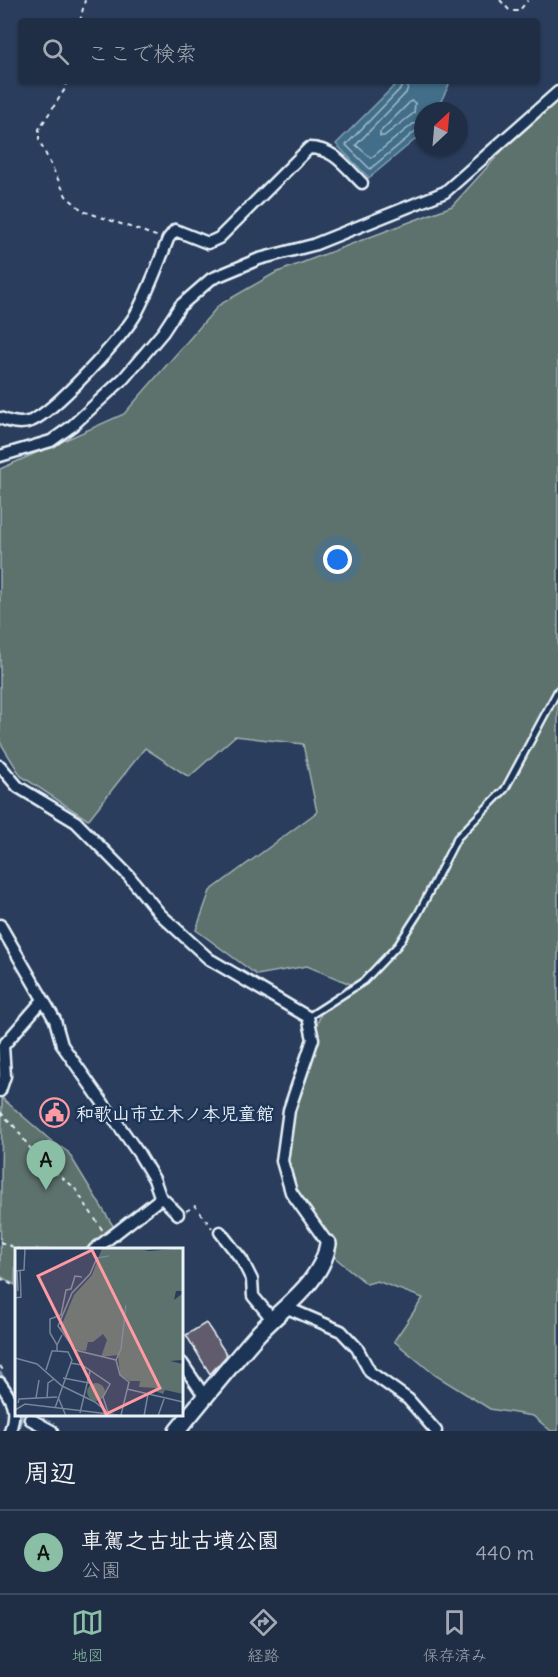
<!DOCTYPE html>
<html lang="ja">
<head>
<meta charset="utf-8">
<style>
  body { margin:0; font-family:Delius,"Klee One",sans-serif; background:#28364c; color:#f1f3f6 }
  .compass { position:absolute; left:414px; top:102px; width:54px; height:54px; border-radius:50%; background:#202e45; box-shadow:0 2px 4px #0004; rotate:26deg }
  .you { position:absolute; left:338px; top:560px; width:21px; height:21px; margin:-15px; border:4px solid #fff; border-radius:50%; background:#1a73e8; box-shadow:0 0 0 9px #1a73e833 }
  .badge { display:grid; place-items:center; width:39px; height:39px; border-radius:50%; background:#8abfa5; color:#111; font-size:20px; font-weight:700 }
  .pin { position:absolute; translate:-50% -50px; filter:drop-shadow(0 2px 3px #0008) }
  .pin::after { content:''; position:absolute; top:32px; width:21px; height:18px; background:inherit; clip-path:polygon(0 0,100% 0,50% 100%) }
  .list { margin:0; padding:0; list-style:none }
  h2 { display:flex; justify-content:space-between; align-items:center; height:78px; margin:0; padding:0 24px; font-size:26px }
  h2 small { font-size:20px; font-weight:400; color:#a2a8b3 }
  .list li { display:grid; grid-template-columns:39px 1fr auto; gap:18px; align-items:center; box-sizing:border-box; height:84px; padding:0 24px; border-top:2px solid #3d4a5e }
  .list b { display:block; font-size:22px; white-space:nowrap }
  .list p { margin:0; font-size:20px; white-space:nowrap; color:#a2a8b3 }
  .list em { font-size:20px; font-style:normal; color:#a2a8b3 }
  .icon { flex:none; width:33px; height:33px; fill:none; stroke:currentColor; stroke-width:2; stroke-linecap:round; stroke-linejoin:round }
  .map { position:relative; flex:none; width:558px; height:1431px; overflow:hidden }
  .search { position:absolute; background:#202e45; box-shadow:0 2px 4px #0004; left:18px; right:18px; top:18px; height:66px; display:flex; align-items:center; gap:15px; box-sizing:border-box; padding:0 21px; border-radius:6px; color:#a2a8b3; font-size:22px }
  .sheet { height:162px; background:#202e45 }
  nav { display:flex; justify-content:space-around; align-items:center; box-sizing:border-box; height:84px; border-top:2px solid #3d4a5e; background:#202e45; font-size:16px; color:#a2a8b3 }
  nav a { display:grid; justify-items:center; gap:3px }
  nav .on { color:#8abfa5 }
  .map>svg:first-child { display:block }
</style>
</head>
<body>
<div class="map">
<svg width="558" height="1431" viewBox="0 0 558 1431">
  <rect width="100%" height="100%" fill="#2a3d5c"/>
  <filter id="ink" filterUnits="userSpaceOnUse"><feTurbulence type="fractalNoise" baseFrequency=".0167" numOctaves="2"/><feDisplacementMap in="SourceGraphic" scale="12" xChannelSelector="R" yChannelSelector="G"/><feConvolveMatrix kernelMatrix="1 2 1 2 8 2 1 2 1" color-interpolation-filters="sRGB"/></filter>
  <g filter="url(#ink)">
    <!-- green -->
    <path fill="#5d716d" stroke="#a2b1b2" stroke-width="1.5" d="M558 89V1431H551L533 1416 490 1409 435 1375 394 1341 423 1298 377 1281 367 1284 333 1256V1248C315 1222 289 1193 284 1160 282 1144 317 1011 328 1001 335 995 347 991 355 986L307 966 257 975 196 930 210 891 317 812 303 744 235 736 189 777 145 748 88 820 21 776 0 742V469L124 414 219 305 275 273 452 206Z
      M2 1098 49 1139 68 1152 115 1229 85 1249 16 1250 15 1285 0 1276Z"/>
    <!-- water -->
    <path fill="#436e89" stroke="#85a2b5" stroke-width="1.5" d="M399 81H445L449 85 436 111H423V133L369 178 336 144Z"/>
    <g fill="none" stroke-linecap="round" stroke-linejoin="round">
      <!-- shore -->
      <path stroke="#a6bdcc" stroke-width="1.5" d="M403 81 401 88 346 145 370 169 417 130 423 129
        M410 81 406 93 356 145 371 158 413 124 423 122
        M411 101 415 103 414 113 384 136H380V132Z"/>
      <!-- stream -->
      <path stroke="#85a2b5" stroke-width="3" d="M0 1373 16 1395
        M17 1431 23 1414"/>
    </g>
    <!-- building -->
    <path fill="#605b6e" stroke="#e8f1f8" stroke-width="1.5" d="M206 1323 227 1355 210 1374 186 1335Z"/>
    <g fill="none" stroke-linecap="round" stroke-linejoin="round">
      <defs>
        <path id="lane" d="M308 1017 364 981 398 945 418 914 457 838 505 789 558 690"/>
        <path id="street" d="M0 418C10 422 20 425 31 421 54 412 125 335 137 312 149 289 159 263 168 239L175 230 208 243 219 238 309 148C333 148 345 166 362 183
          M0 456 51 441 72 426 124 378 163 332 180 306 211 279 259 259 313 245 445 192 558 92
          M0 766 18 787 76 822 128 875 160 914 209 959 308 1017 313 1039 289 1110 282 1161 291 1192 328 1244
          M0 925 55 1020 62 1045 139 1154 154 1179 160 1196 157 1201 94 1250
          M0 1091 5 1076 3 1046 42 1001
          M160 1196 178 1214
          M220 1232 242 1260 252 1280 253 1296 272 1319
          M285 1307 341 1331 357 1348 370 1372 408 1399 436 1431
          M182 1363 205 1397
          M0 1383C13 1401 17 1409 10 1431
          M30 1419 52 1431"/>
        <path id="secondary" d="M177 1431C203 1399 229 1367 256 1336 281 1308 322 1283 328 1244"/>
      </defs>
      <!-- lane casing -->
      <use href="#lane" stroke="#e8f1f8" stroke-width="10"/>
      <!-- street casing -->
      <use href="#street" stroke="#e8f1f8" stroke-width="15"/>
      <!-- secondary casing -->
      <use href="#secondary" stroke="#e8f1f8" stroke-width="20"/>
      <!-- path -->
      <path stroke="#e8f1f8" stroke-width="2" stroke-dasharray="4.5 4.5" stroke-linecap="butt" d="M500 0 510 11H519L528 0
        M80 21 85 0
        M67 81 65 89 39 129V140L66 196 83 211 159 237
        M0 1112 14 1126 38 1159 74 1187 103 1231
        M38 1159 49 1142
        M186 1211 195 1206 212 1228
        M0 1242 21 1250
        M0 1278 16 1287
        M0 1366 5 1373"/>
      <!-- lane -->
      <use href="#lane" stroke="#1d3557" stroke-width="5"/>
      <!-- street -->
      <use href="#street" stroke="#1d3557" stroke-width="10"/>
      <!-- secondary -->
      <use href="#secondary" stroke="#1d3557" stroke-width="15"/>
    </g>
  </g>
  <!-- icons -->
  <defs>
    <symbol id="civic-ring" viewBox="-11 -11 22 22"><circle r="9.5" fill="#1d3557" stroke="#ff9aa2" stroke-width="1.5"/><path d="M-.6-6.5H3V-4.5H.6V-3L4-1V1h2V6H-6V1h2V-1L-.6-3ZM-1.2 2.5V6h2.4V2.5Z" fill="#ff9aa2"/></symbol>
  </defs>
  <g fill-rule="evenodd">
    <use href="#civic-ring" x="38" y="1096" width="33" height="33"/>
  </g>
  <g text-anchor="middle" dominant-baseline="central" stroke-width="5" stroke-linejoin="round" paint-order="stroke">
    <!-- poi labels -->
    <g font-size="18" font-weight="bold" fill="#e8f1f8" stroke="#1d3557" text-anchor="start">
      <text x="76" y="1113">和歌山市立木ノ本児童館</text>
    </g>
  </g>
  <!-- overview -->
  <g transform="translate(15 1248)">
    <rect width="168" height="168" fill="#2a3d5c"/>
    <path d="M87 0H142L129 3H135L168 0V43H161L159 52 168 45V112L155 113 168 116V146L150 142 148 146 140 143 141 140 124 139 125 133H115L105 127 103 107 86 109 92 92 88 86 78 94H73L71 103 62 102 45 81 59 47 77 27ZM72 144a9 9 0 1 1 18 0a9 9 0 1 1-18 0Z" fill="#5d716d"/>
    <path fill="none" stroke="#76859a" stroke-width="1.5" d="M94 8 82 10 75 26 57 45 43 78 60 102 101 112M0 23 9 22 10 0M2 23 3 43M0 50 6 49 5 22M47 87 42 97 35 85V71L46 67 51 42 56 41 60 28 67 29M0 110 22 116 47 138 80 154 91 163V168M55 115 67 117 95 136 88 149 93 164M31 122 37 103H42M48 130 74 135M112 141 168 154M43 149 51 168M21 150 24 132M32 150 33 135 39 131M3 155 4 151 42 149M40 160 57 112 53 104 42 103V97M0 162 10 156 111 168M65 165 75 123M106 167 114 134 105 127 101 112 106 101 111 57M129 168 133 146M143 168 149 151"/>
    <path fill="#ff9aa2" fill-opacity="0.15" stroke="#ff9aa2" stroke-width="3" d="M77 2 145 140 91 166 23 28Z"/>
    <rect width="168" height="168" fill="none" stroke="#e8f1f8" stroke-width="3"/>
  </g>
</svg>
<svg class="compass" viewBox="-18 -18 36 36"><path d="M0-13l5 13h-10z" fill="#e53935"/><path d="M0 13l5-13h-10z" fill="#a2a8b3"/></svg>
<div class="you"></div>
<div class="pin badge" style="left:46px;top:1190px">A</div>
<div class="search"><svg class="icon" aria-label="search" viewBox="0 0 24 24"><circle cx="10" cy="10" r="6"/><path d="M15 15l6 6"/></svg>ここで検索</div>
</div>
<section class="sheet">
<h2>周辺<small></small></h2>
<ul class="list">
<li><span class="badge">A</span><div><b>車駕之古址古墳公園</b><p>公園</p></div><em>440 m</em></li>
</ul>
</section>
<nav>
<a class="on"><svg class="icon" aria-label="map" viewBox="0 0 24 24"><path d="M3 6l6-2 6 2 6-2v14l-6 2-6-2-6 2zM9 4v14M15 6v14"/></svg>地図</a>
<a><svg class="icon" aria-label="directions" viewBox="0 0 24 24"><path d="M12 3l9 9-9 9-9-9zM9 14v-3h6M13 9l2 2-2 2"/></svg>経路</a>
<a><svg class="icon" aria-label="saved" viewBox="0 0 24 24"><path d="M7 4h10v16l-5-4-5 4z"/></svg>保存済み</a>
</nav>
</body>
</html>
